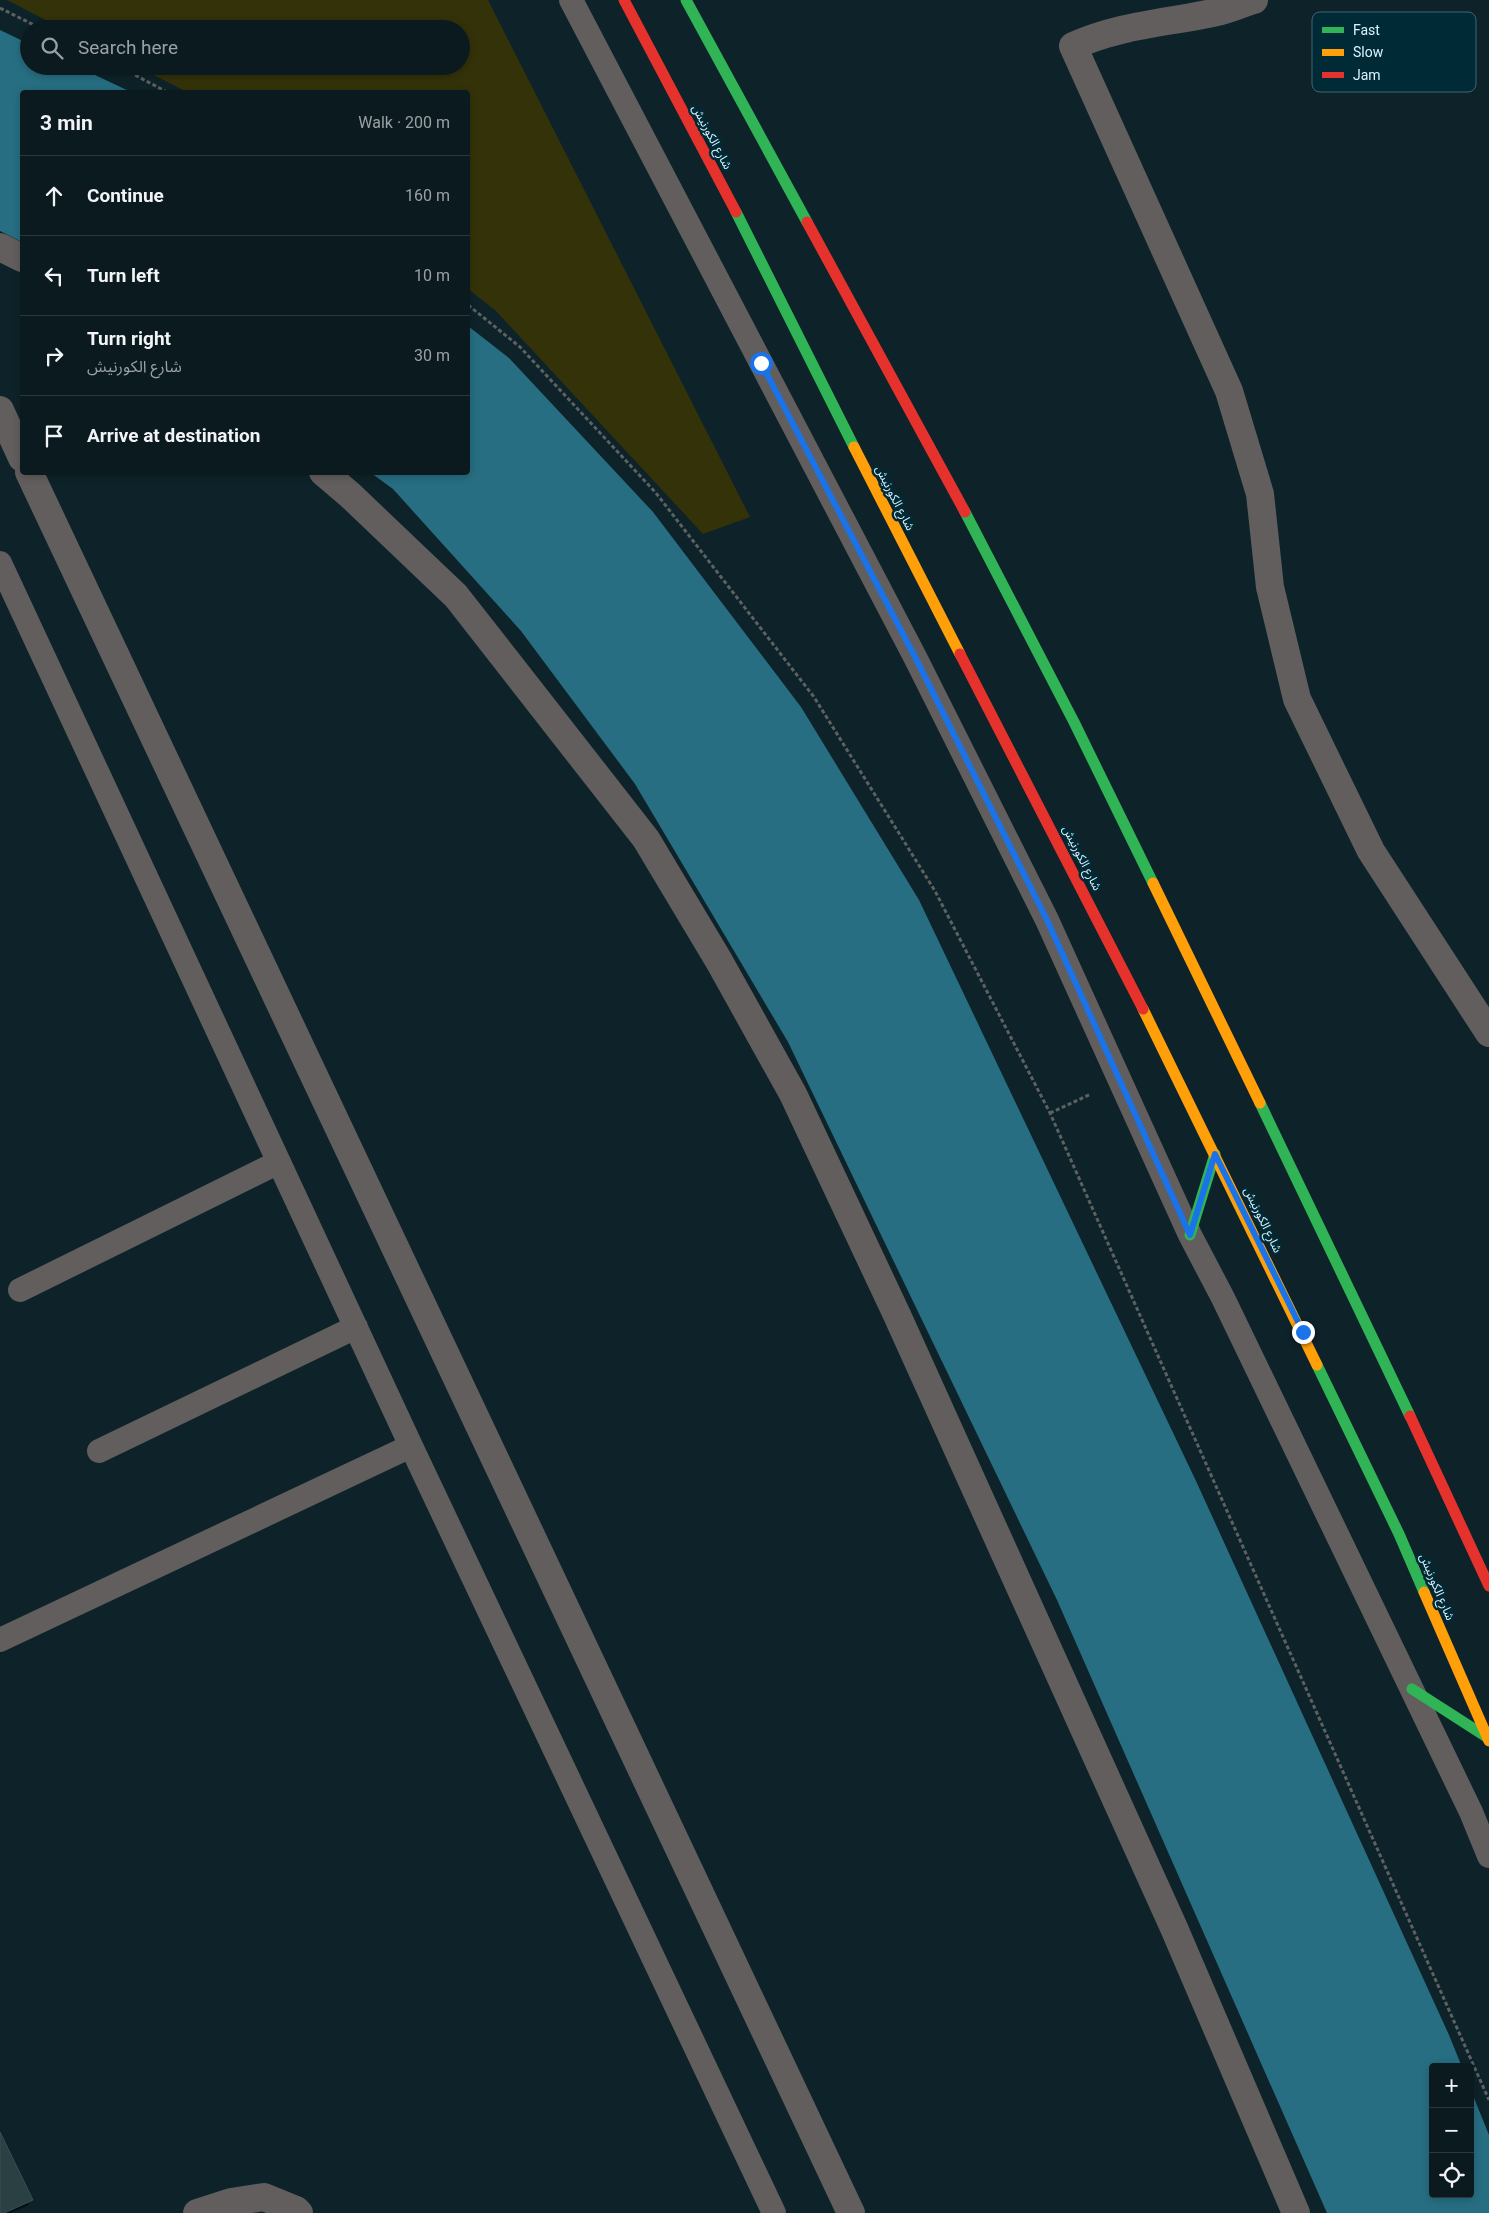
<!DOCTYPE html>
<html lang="en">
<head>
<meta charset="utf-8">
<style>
  body { margin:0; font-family:Roboto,"Noto Sans Arabic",sans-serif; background:#18272c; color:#f1f3f6 }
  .controls { position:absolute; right:15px; bottom:15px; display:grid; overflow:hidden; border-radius:5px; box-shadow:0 2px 8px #0003 }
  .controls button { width:45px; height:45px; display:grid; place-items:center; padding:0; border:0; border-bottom:1px solid #2a383d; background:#0a1a1f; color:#f1f3f6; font:25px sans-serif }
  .stop { position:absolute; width:15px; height:15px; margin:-11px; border:4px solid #1a73e8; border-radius:50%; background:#fff }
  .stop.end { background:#1a73e8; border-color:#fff; box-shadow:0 1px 5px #0008 }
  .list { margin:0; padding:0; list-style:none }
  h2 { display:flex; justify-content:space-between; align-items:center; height:65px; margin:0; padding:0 20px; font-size:21px }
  h2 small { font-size:16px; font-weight:400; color:#99a1a4 }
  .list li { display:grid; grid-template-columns:32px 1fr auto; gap:15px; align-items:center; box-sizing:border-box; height:80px; padding:0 20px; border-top:1px solid #2a383d }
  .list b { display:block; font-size:19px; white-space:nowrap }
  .list p { margin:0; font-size:16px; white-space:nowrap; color:#99a1a4 }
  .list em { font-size:16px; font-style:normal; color:#99a1a4 }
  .icon { flex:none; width:28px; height:28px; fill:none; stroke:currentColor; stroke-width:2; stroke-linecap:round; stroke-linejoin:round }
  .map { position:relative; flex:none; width:1489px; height:2213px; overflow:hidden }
  .search { position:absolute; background:#0a1a1f; box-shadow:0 2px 8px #0003; left:20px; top:20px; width:450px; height:55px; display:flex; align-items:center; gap:12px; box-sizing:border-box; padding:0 18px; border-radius:28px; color:#99a1a4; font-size:19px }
  .panel { position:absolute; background:#0a1a1f; box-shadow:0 2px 8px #0003; left:20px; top:90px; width:450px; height:385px; border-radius:5px }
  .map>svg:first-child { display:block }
</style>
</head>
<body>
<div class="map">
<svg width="1489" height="2213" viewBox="0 0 1489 2213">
  <defs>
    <filter id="shadow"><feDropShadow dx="-4.5" dy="4.5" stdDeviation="0" flood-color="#0009"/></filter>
  </defs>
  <rect width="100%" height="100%" fill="#0d2329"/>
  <!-- green -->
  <path fill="#343209" d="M7 0H488L750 517 703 534 496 311 468 289V92H187L136 66H461V29H63Z"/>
  <!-- water -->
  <path fill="#276e82" d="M0 30 29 44V66H76L131 92H22V242L0 231Z
    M468 326 509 358 653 512 801 707 919 900 1196 1481 1449 2035 1462 2067H1433V2194H1470V2088L1489 2135V2213H1327L1057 1600 788 1042 635 784 521 631 393 489 371 473 468 472Z"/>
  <!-- building -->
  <path fill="#2a3f43" stroke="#394f54" filter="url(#shadow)" d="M0 2132 33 2200 4 2213H0Z"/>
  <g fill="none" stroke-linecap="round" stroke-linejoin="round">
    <!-- path -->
    <path stroke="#5d6162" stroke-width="3" stroke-dasharray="4 2.5" stroke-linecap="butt" d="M0 8 42 29
      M118 66 167 92
      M468 305 520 347 656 493 814 697 935 891 1050 1113 1489 2100
      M1050 1113 1091 1094"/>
    <!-- lane -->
    <path stroke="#615e5d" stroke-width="24" d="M571 0 915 657 1047 920 1190 1235 1223 1298 1471 1812 1489 1856
      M0 563 411 1446 774 2213
      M20 1290 279 1162
      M99 1451 356 1327
      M0 1640 411 1446"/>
    <!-- street -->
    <path stroke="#615e5d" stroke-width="28" d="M1254 0C1243 3 1232 8 1221 11 1170 23 1122 24 1073 46L1229 391 1260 494 1270 587 1297 699 1371 851 1489 1033
      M0 247 22 258
      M0 410 22 458
      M29 472 851 2213
      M323 472 350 495 456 596 646 839 719 961 793 1094 897 1315 1174 1928 1296 2213
      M197 2213 231 2202 264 2197 296 2210 299 2213"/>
    <!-- fast -->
    <path stroke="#30b455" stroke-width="11" d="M686 0 807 222
      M736 212 854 447
      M965 512 1074 722 1153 883
      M1260 1103 1410 1416
      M1190 1235 1215 1154
      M1317 1365 1399 1534 1424 1592
      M1412 1689 1488 1738"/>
    <!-- slow -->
    <path stroke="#ff9f0a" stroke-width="11" d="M854 447 960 654
      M1153 883 1260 1103
      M1143 1009 1317 1365
      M1424 1592 1489 1741"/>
    <!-- jam -->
    <path stroke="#e5322d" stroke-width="11" d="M624 0 736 212
      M807 222 965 512
      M960 654 1143 1009
      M1410 1416 1489 1586"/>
  </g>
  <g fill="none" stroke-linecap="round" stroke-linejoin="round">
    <!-- route -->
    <path stroke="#1a73e8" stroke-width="6" d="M761 363 915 657 1047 920 1190 1235 1215 1154 1303 1332"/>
  </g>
  <g text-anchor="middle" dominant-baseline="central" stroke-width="5" stroke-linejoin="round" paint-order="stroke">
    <!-- street labels -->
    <g font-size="12" fill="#d9f4fe" stroke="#002a36">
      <text transform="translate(712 137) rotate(62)">شارع الكورنيش</text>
      <text transform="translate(895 498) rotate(63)">شارع الكورنيش</text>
      <text transform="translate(1082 858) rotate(63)">شارع الكورنيش</text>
      <text transform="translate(1263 1220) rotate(64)">شارع الكورنيش</text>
      <text transform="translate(1437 1587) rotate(67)">شارع الكورنيش</text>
    </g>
  </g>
  <!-- legend -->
  <rect x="1312" y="12" width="164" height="80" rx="8" fill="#002a36" stroke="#416772" stroke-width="1"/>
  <rect x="1322" y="27" width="22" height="6" fill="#30b455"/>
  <rect x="1322" y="49" width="22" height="7" fill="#ff9f0a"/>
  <rect x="1322" y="72" width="22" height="6" fill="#e5322d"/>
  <g font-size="14" fill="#d9f4fe">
    <text x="1353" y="35">Fast</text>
    <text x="1353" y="57">Slow</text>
    <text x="1353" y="80">Jam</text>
  </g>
</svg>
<div class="controls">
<button>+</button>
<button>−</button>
<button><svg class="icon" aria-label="locate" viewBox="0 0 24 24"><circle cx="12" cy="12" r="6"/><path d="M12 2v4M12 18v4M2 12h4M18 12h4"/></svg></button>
</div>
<div class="stop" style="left:761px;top:363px"></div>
<div class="stop end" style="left:1303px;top:1332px"></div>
<div class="search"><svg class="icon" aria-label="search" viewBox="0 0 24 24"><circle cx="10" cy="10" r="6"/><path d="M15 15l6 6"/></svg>Search here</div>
<section class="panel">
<h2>3 min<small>Walk · 200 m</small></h2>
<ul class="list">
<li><svg class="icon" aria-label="ahead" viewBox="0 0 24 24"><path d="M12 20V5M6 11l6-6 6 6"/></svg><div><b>Continue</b></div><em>160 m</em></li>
<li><svg class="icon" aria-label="left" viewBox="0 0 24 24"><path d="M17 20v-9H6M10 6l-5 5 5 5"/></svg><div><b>Turn left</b></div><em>10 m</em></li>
<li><svg class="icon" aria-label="right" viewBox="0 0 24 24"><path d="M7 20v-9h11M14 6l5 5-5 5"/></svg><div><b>Turn right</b><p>شارع الكورنيش</p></div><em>30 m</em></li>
<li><svg class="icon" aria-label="arrive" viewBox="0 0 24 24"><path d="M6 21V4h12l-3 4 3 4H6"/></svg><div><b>Arrive at destination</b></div></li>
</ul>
</section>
</div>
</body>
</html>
